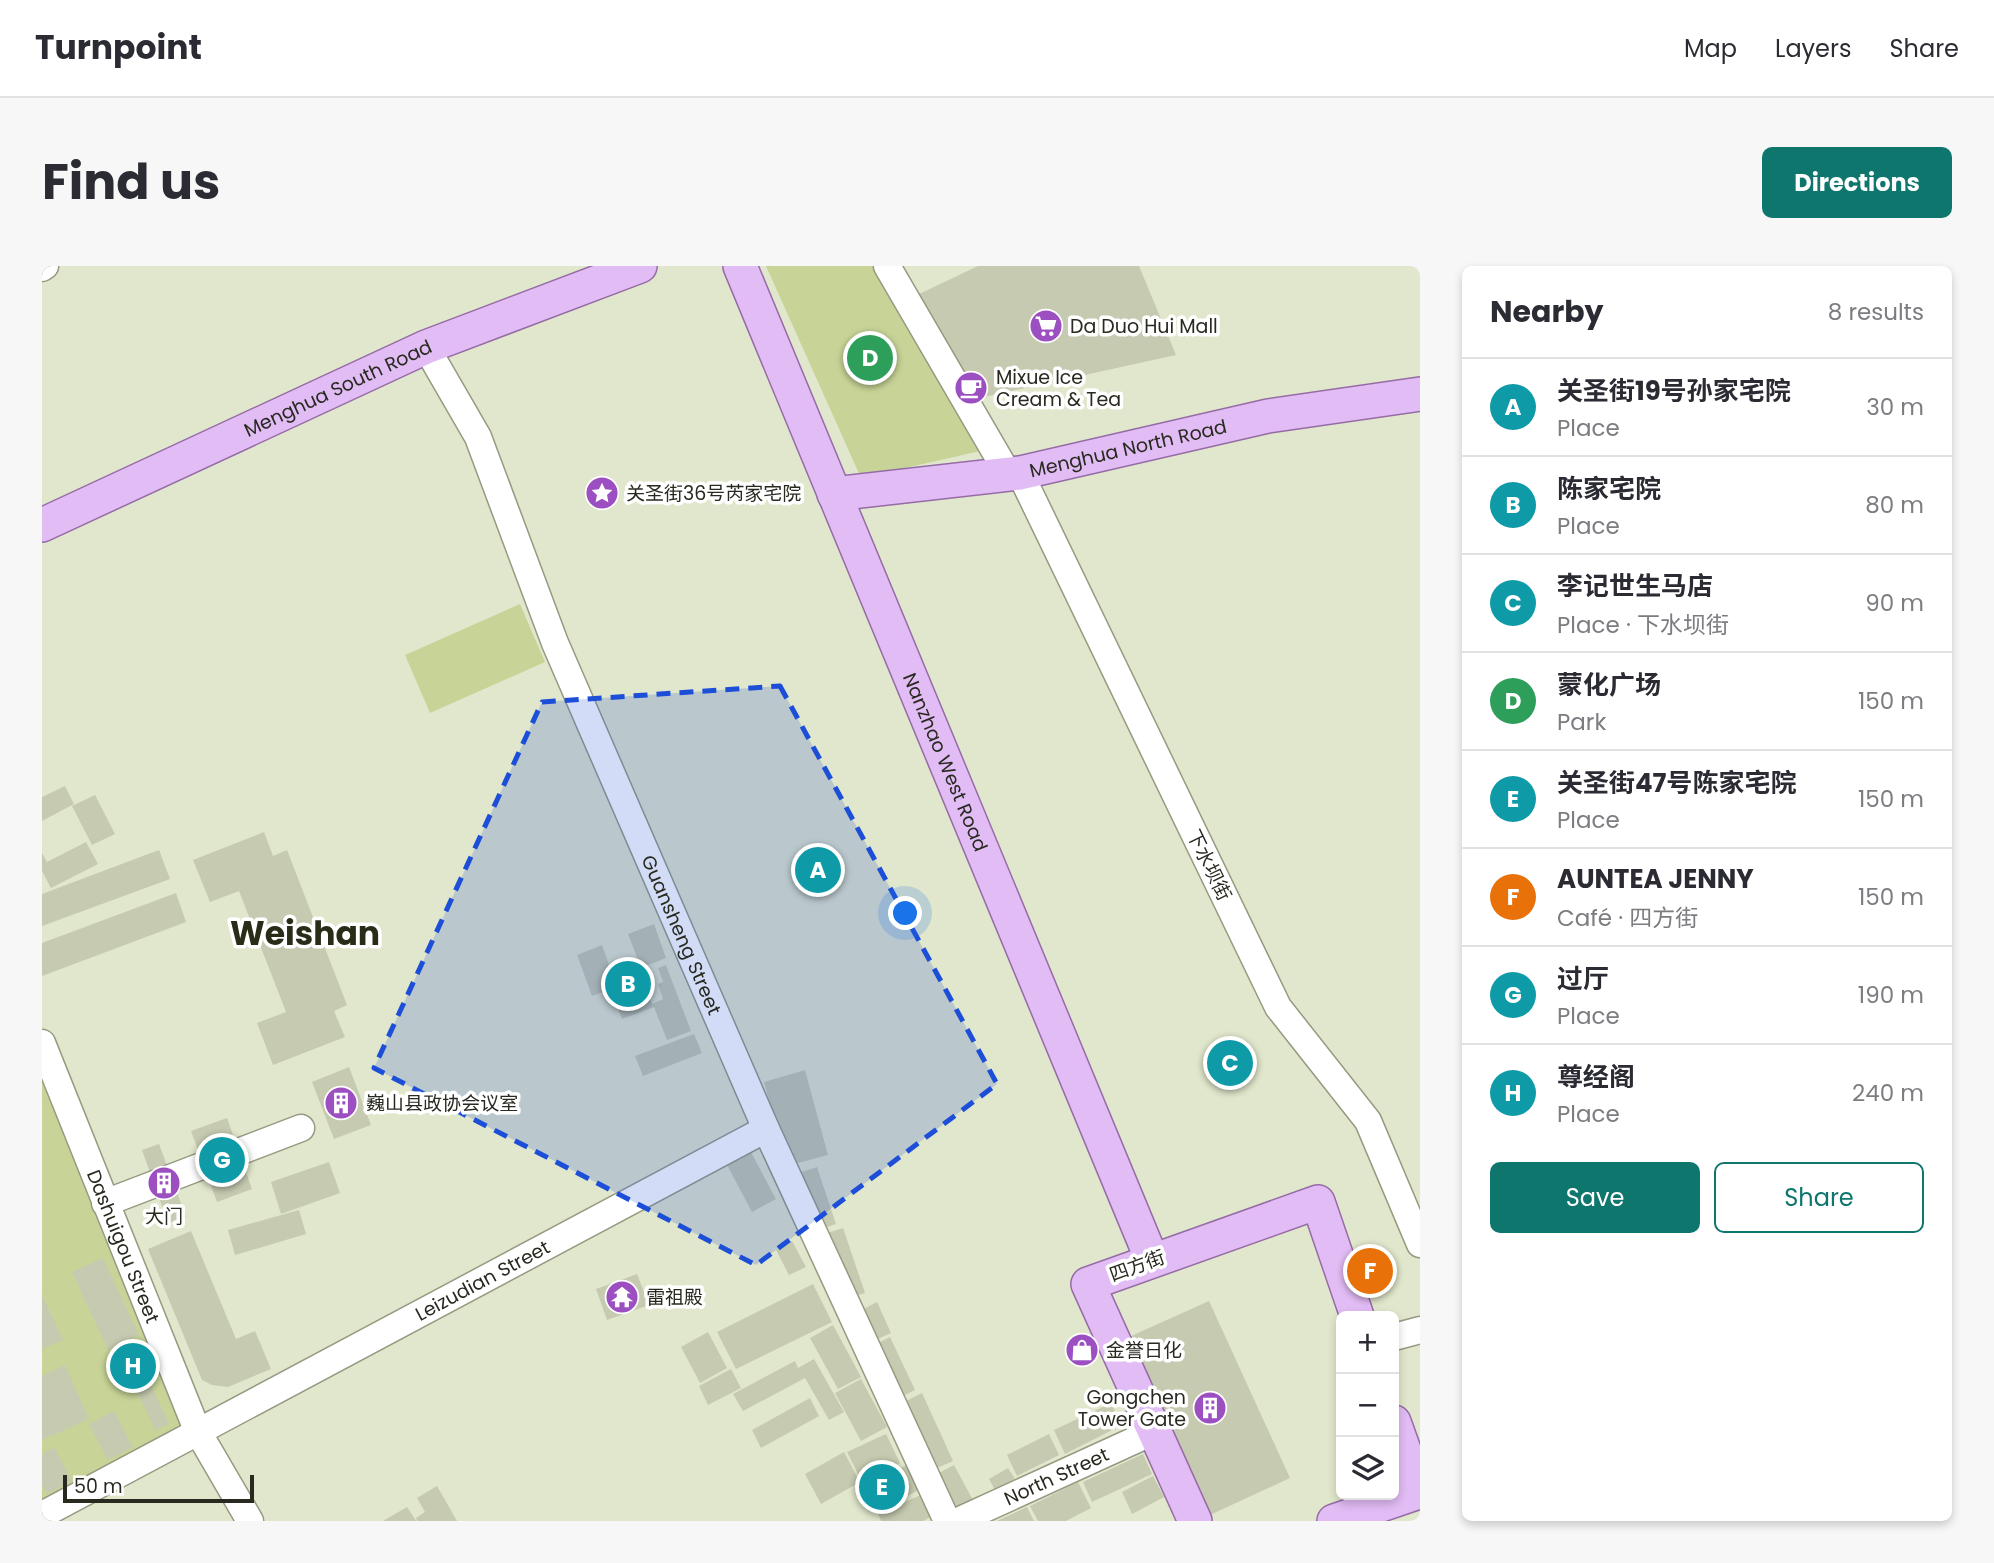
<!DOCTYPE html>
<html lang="en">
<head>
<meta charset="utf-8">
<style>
  body { margin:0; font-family:Poppins,"Noto Sans SC",sans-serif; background:#f7f7f7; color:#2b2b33 }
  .controls { position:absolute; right:21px; bottom:21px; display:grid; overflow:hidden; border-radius:10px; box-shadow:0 4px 10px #0003 }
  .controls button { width:63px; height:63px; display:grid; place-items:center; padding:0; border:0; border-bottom:2px solid #e1e1e2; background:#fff; color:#2b2b33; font:35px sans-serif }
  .scale { position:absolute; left:21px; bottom:18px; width:191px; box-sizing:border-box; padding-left:7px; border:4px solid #282a20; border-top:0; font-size:19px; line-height:24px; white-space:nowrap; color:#282a20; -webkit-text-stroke:5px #fff; paint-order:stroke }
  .you { position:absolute; left:864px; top:648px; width:24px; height:24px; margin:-18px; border:5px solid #fff; border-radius:50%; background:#1a73e8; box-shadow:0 0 0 10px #1a73e833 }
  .badge { display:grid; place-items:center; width:46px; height:46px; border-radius:50%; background:#0f766e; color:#fff; font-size:23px; font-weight:700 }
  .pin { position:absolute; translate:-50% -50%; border:4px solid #fff; box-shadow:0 2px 7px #0006 }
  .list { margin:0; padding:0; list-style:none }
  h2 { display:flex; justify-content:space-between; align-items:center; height:91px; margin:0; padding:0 28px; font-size:30px }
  h2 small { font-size:23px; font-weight:400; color:#7c7c81 }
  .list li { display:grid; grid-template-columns:46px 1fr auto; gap:21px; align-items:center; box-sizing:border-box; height:98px; padding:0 28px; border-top:2px solid #e1e1e2 }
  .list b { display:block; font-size:26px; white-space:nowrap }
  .list p { margin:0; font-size:23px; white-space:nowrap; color:#7c7c81 }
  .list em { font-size:23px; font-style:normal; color:#7c7c81 }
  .actions { display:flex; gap:14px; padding:21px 28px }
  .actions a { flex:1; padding:16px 0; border:2px solid #0f766e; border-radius:10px; text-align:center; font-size:24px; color:#0f766e }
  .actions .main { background:#0f766e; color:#fff }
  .icon { flex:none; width:38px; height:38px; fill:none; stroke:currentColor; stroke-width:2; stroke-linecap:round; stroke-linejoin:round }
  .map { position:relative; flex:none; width:1378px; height:1255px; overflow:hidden; border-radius:10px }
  header { display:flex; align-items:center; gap:42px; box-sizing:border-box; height:98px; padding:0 35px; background:#fff; border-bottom:2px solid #e1e1e2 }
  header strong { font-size:33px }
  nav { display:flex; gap:38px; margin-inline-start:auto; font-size:24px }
  .intro { display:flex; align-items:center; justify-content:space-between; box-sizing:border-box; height:168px; padding:0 42px }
  h1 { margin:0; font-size:49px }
  .button { padding:18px 32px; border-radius:10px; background:#0f766e; color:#fff; font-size:24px; font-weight:700 }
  main { display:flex; gap:42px; padding:0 42px }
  aside { flex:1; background:#fff; border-radius:10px; box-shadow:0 4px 10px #0003 }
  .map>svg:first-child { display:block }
</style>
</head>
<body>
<header>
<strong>Turnpoint</strong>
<nav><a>Map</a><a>Layers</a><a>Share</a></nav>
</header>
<div class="intro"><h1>Find us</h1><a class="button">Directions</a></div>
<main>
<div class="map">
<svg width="1378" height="1255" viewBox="0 0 1378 1255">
  <rect width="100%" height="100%" fill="#e1e7cc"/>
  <!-- green -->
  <path fill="#c8d497" d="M724 0H837L943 184 819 212Z
    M478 338 503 396 388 447 363 389Z
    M0 811 147 1161 0 1239Z"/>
  <!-- building -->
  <path fill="#c5cab0" d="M936 0H1097L1134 89 923 135 871 31Z
    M23 520 32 538 0 555V531Z
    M53 529 73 568 50 579 30 540Z
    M222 566 231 590 245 584 305 739 292 745 303 771 231 799 215 757 244 746 197 625 168 636 151 594Z
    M44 576 56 598 9 622 0 605V587L5 596Z
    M117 584 128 613 0 660V628Z
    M134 627 144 656 0 710V677Z
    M612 658 624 692 599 702 586 668Z
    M560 679 575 721 550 730 535 689Z
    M624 699 649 765 625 774 612 741 580 753 573 734 604 722 610 738 621 733 616 718 621 716 616 702Z
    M603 703 608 717 580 728 574 714Z
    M652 768 660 787 601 810 593 790Z
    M307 801 329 859 292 873 270 816Z
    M763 804 786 889 745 900 722 816Z
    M185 852 210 923 175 936 149 865Z
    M117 878 144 951 126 957 100 884Z
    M709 886 734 933 710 946 685 899Z
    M287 896 298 927 239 948 229 916Z
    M775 901 794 958 773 965 753 908Z
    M257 944 264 968 193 989 186 964Z
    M801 962 823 1027 803 1033 782 968Z
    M149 965 194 1073 213 1065 229 1103 186 1121 170 1119 160 1114 106 983Z
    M750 975 764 1001 747 1009 734 984Z
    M61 992 97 1069 66 1084 30 1006Z
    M595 1008 607 1039 565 1054 554 1023Z
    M771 1018 790 1056 694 1103 675 1066Z
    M0 1029 21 1074 0 1083Z
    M1167 1035 1248 1212 1168 1249 1087 1071Z
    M835 1036 849 1067 831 1075 818 1045Z
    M791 1059 819 1111 796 1123 768 1072Z
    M666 1066 685 1102 658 1117 639 1081Z
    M848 1071 873 1124 853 1134 828 1081Z
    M97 1074 114 1112 85 1126 67 1088Z
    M772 1093 802 1146 787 1154 763 1112 701 1145 691 1128 753 1095 756 1102Z
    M23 1099 47 1153 0 1174V1110Z
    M689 1103 699 1122 666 1139 657 1120Z
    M819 1113 845 1161 819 1175 793 1127Z
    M108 1117 127 1158 113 1164 94 1123Z
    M880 1127 911 1195 888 1205 858 1138Z
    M768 1132 777 1150 719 1182 710 1164Z
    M1069 1137 1080 1159 1023 1188 1012 1164Z
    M72 1145 91 1181 66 1194 47 1158Z
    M844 1168 858 1197 820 1216 805 1186Z
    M1007 1168 1017 1189 975 1210 965 1189Z
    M12 1181 30 1215 5 1228 0 1219V1188Z
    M802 1186 818 1216 779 1238 763 1208Z
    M1101 1188 1110 1208 1050 1236 1041 1216Z
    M865 1199 877 1224 857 1234 845 1209Z
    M912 1199 931 1234 912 1244 893 1209Z
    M966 1202 975 1216 955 1228 947 1213Z
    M1111 1210 1122 1231 1090 1248 1080 1226Z
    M1036 1216 1049 1242 1024 1255H996L988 1240Z
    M395 1220 415 1255H375L374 1252 383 1246 375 1232Z
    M881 1228 891 1250 881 1255H839L836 1248Z
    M365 1241 374 1255H341Z
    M985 1241 992 1255H955Z"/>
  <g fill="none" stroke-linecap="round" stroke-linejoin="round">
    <defs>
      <g id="minor">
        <path d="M845 0 966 208"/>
        <path d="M0 2 3 0"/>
        <path id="s1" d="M384 81 436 171 513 377 724 863 905 1255"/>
        <path d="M978 207 1236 741 1326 855 1378 978"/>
        <path id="s2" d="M0 777 155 1164 208 1255"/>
        <path d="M63 937 259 862"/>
        <path d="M1352 1071 1378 1064"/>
        <path id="s3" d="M0 1249 724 863"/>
        <path id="s4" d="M916 1255 1113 1165"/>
      </g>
      <g id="major">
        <path id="s5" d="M698 0 1110 994"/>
        <path id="s6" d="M792 228 978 207 1226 150 1378 128"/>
        <path id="s7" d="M0 259 384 81 598 0"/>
        <path d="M1153 1255 1046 1018 1276 936 1315 1050"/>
        <path d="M1292 1255 1377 1226 1352 1156"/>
      </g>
    </defs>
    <!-- minor casing -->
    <use href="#minor" stroke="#959a81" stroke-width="29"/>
    <!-- major casing -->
    <use href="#major" stroke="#956ca6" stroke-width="36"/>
    <!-- minor -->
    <use href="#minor" stroke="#fff" stroke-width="26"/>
    <!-- major -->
    <use href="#major" stroke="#e2bcf5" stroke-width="33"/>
  </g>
  <!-- marked area -->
  <path fill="#1d4ed8" fill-opacity="0.2" stroke="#1d4ed8" stroke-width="5" stroke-dasharray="14 9" stroke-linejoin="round" d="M738 420 955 818 714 999 332 802 500 436Z"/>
  <!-- icons -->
  <defs>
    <symbol id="supermarket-disc" viewBox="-11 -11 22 22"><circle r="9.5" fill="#9c4fc0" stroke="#fff"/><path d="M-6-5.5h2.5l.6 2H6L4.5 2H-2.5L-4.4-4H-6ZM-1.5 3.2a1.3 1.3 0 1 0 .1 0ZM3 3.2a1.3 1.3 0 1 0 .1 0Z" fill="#fff"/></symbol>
    <symbol id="cafe-disc" viewBox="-11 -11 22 22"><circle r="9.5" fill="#9c4fc0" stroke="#fff"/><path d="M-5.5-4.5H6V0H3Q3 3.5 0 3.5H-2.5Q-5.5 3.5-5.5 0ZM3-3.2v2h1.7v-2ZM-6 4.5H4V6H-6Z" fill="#fff"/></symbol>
    <symbol id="sight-disc" viewBox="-11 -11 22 22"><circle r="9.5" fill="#9c4fc0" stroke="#fff"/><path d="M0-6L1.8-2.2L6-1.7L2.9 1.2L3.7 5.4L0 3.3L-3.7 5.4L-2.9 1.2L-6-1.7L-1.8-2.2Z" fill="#fff"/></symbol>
    <symbol id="building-disc" viewBox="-11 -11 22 22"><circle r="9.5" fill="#9c4fc0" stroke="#fff"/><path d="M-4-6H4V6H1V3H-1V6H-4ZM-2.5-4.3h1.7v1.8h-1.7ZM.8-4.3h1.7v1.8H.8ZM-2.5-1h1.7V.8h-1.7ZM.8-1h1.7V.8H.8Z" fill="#fff"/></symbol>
    <symbol id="temple-disc" viewBox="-11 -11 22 22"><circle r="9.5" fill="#9c4fc0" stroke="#fff"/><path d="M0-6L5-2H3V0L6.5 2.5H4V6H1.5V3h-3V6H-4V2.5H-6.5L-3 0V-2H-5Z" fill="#fff"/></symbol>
    <symbol id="shop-disc" viewBox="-11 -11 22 22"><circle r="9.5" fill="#9c4fc0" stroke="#fff"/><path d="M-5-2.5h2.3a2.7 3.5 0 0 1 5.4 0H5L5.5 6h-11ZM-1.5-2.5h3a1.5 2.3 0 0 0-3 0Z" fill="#fff"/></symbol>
  </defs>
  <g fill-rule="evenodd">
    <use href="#supermarket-disc" x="985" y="41" width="38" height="38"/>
    <use href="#cafe-disc" x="910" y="103" width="38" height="38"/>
    <use href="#sight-disc" x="541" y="208" width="38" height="38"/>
    <use href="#building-disc" x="280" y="818" width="38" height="38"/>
    <use href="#building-disc" x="103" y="898" width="38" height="38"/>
    <use href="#temple-disc" x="561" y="1012" width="38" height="38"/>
    <use href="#shop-disc" x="1021" y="1065" width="38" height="38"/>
    <use href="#building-disc" x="1149" y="1123" width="38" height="38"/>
  </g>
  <g text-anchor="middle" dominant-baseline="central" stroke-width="7" stroke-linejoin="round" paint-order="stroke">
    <!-- poi labels -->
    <g font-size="19" fill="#282a20" stroke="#fff" text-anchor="start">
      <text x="1028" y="60">Da Duo Hui Mall</text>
      <text x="954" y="111">Mixue Ice<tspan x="954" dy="22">Cream &amp; Tea</tspan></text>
      <text x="584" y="227">关圣街36号芮家宅院</text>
      <text x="324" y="837">巍山县政协会议室</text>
      <text x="122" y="950" text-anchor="middle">大门</text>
      <text x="604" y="1031">雷祖殿</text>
      <text x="1064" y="1084">金誉日化</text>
      <text x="1144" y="1131" text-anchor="end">Gongchen<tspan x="1144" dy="22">Tower Gate</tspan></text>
    </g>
    <!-- street labels -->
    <g font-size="19" fill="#282a20" stroke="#fff">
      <text stroke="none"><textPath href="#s7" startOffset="326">Menghua South Road</textPath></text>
      <text stroke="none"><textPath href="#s6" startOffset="298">Menghua North Road</textPath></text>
      <text stroke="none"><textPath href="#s5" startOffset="537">Nanzhao West Road</textPath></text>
      <text transform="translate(1167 599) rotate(64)">下水坝街</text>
      <text stroke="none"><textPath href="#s1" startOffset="642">Guansheng Street</textPath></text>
      <text stroke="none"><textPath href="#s2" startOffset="219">Dashuigou Street</textPath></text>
      <text transform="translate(1095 1000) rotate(-20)">四方街</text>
      <text stroke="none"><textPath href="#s3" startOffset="499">Leizudian Street</textPath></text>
      <text stroke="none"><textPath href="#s4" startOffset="108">North Street</textPath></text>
    </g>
    <!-- town labels -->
    <g font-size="33" font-weight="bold" fill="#292d18" stroke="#fff">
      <text x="263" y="667">Weishan</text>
    </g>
  </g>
</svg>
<div class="controls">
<button>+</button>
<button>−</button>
<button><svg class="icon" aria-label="layers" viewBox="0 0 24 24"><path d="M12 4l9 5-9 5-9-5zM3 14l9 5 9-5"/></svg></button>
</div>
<div class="scale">50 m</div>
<div class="you"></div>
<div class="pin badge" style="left:776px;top:604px;background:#0f9aa8">A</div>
<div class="pin badge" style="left:586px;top:718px;background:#0f9aa8">B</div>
<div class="pin badge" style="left:1188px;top:797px;background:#0f9aa8">C</div>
<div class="pin badge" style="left:828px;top:92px;background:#2e9e5b">D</div>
<div class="pin badge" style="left:840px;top:1221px;background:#0f9aa8">E</div>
<div class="pin badge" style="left:1328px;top:1005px;background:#e8710a">F</div>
<div class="pin badge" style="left:180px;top:894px;background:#0f9aa8">G</div>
<div class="pin badge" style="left:91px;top:1100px;background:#0f9aa8">H</div>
</div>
<aside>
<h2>Nearby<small>8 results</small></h2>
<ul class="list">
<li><span class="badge" style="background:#0f9aa8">A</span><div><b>关圣街19号孙家宅院</b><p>Place</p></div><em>30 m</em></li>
<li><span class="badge" style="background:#0f9aa8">B</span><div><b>陈家宅院</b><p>Place</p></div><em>80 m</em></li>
<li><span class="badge" style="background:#0f9aa8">C</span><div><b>李记世生马店</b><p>Place · 下水坝街</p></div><em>90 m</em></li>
<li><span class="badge" style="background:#2e9e5b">D</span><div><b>蒙化广场</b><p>Park</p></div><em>150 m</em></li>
<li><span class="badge" style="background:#0f9aa8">E</span><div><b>关圣街47号陈家宅院</b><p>Place</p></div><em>150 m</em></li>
<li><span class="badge" style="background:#e8710a">F</span><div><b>AUNTEA JENNY</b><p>Café · 四方街</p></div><em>150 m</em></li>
<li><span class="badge" style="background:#0f9aa8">G</span><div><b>过厅</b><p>Place</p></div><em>190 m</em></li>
<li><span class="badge" style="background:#0f9aa8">H</span><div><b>尊经阁</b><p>Place</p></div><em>240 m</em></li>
</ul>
<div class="actions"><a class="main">Save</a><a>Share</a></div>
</aside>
</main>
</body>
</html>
